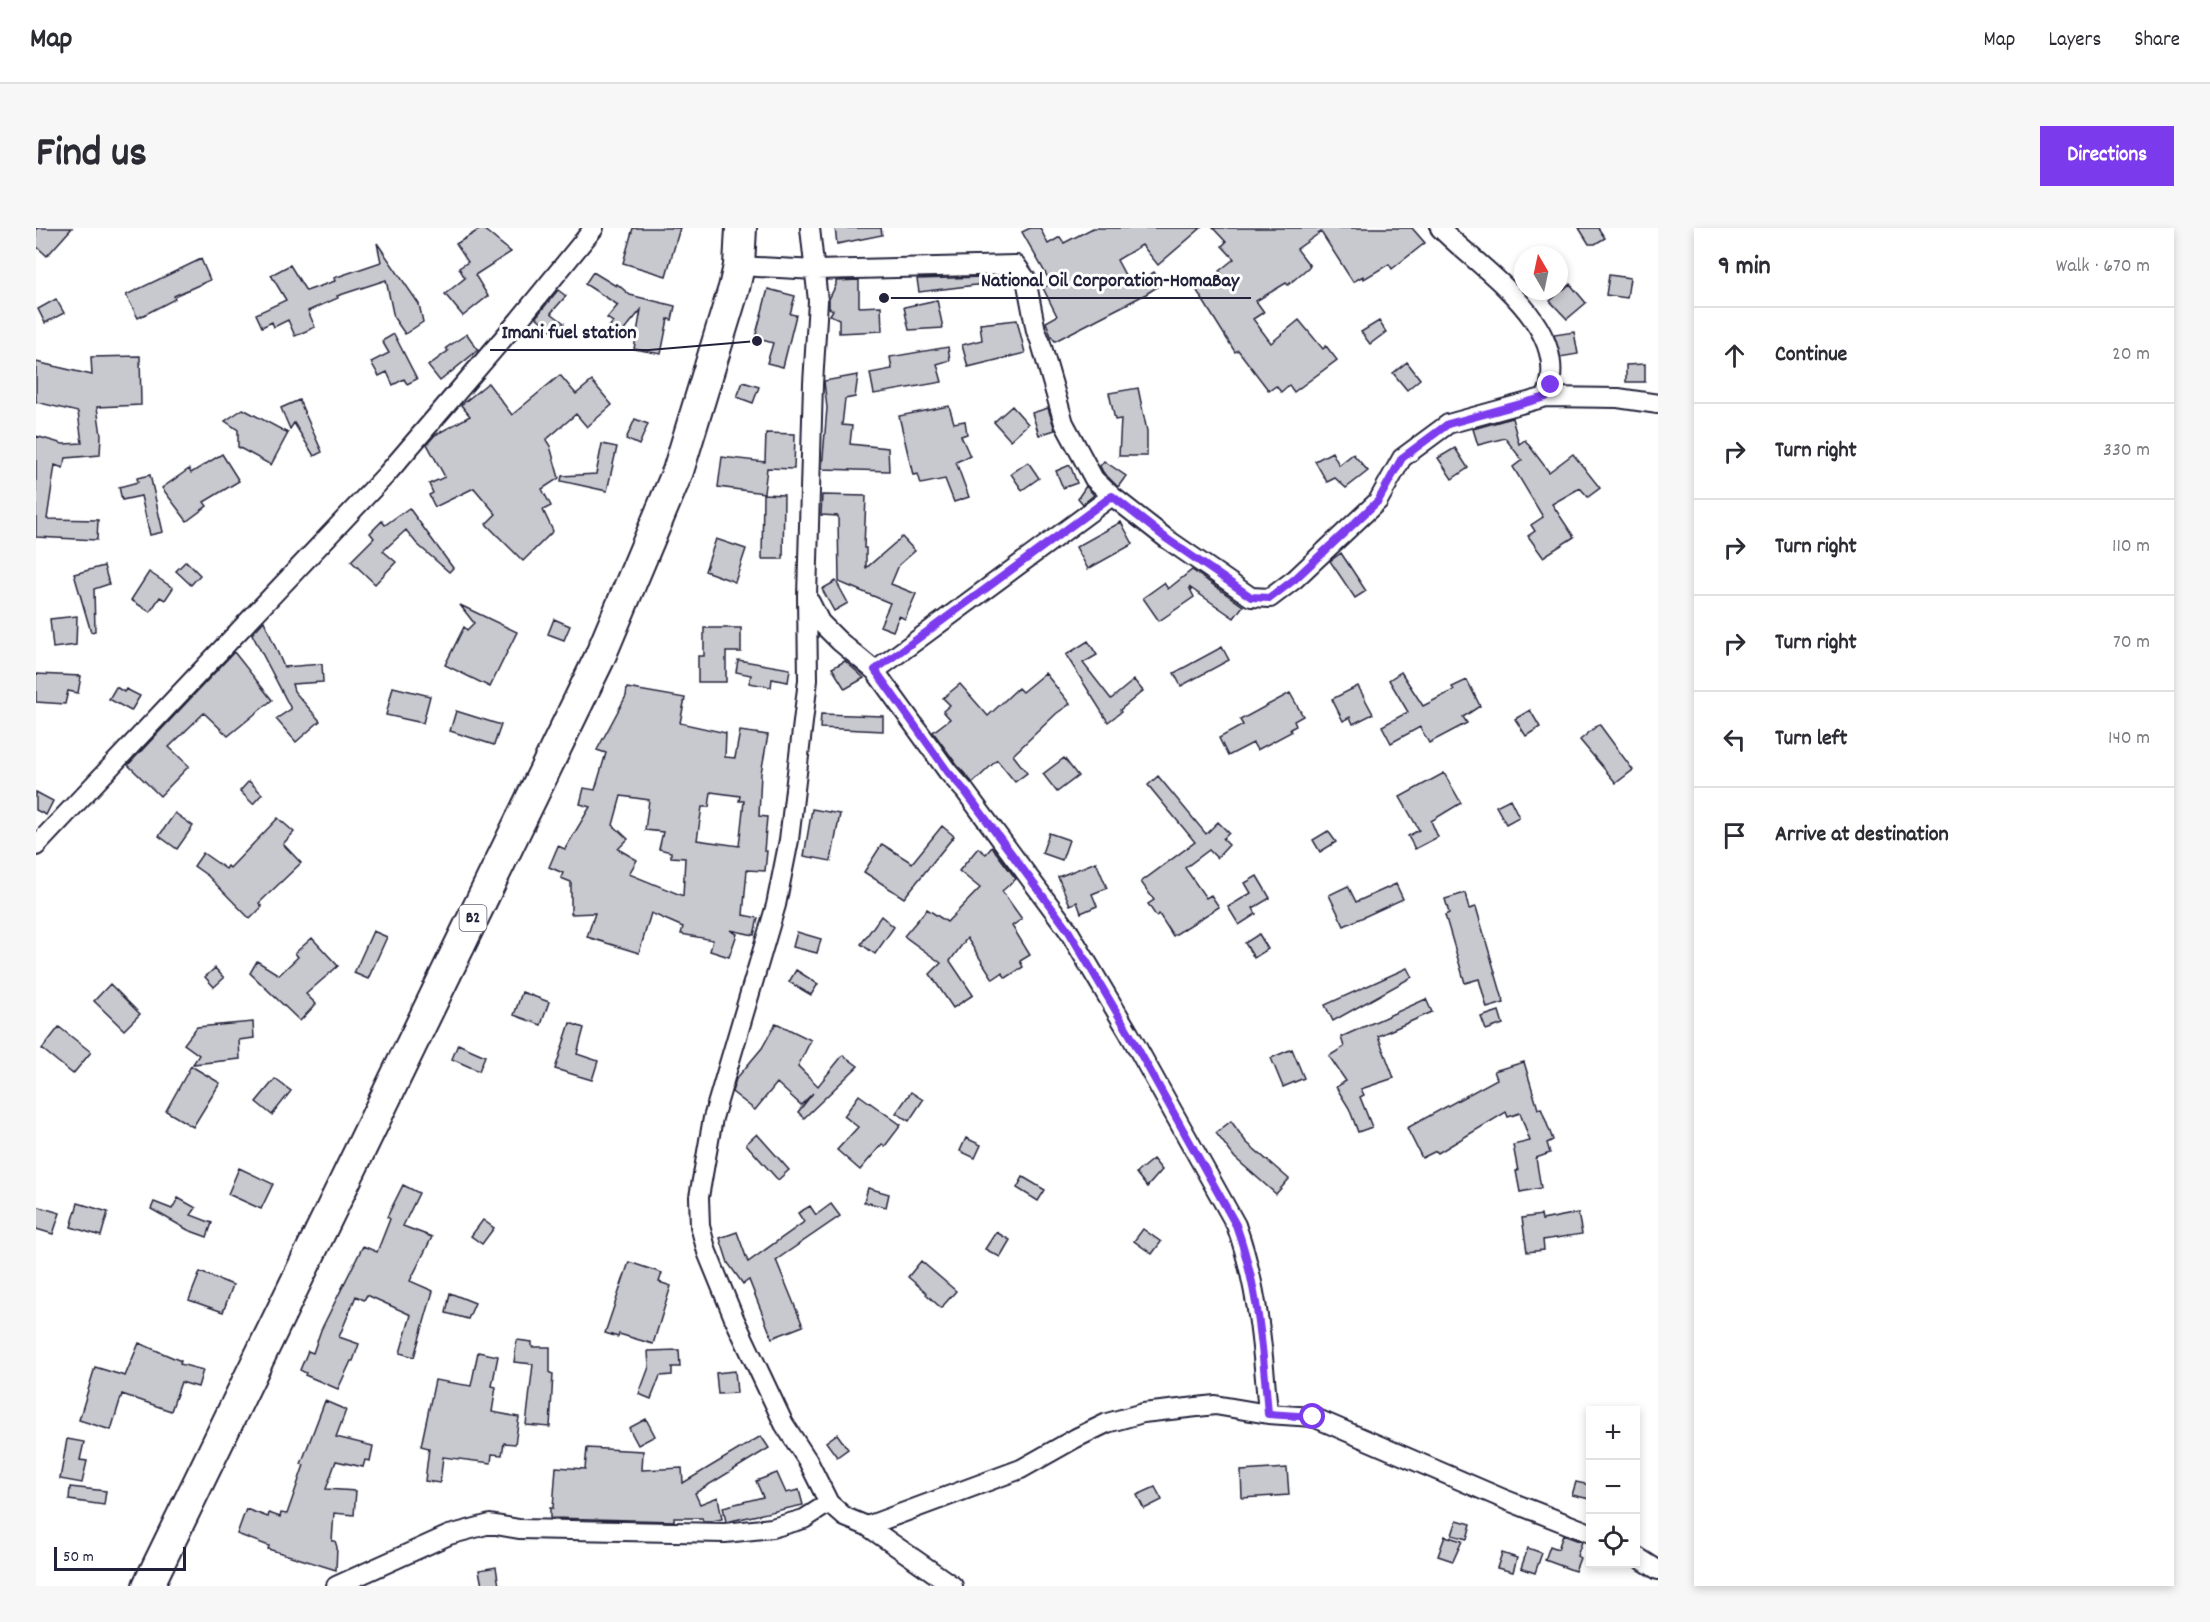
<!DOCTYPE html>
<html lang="en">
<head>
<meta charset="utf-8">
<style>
  body { margin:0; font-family:Dekko,sans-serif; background:#f7f7f7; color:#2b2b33 }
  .controls { position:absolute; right:18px; bottom:18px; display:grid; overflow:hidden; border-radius:0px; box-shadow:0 3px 9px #0003 }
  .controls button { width:54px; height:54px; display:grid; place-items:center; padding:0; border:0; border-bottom:2px solid #e1e1e2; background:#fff; color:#2b2b33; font:30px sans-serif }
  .compass { position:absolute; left:1478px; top:18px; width:54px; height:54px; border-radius:50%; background:#fff; box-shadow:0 3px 9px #0003; rotate:351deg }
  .scale { position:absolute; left:18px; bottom:15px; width:132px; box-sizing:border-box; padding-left:6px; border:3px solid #22223b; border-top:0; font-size:16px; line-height:21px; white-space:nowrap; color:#22223b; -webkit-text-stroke:4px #fff; paint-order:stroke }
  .stop { position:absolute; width:18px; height:18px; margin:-14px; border:4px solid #7c3aed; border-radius:50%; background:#fff }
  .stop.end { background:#7c3aed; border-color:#fff; box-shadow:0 2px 6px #0008 }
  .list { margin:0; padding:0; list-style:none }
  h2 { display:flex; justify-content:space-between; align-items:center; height:78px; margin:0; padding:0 24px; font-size:26px }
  h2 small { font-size:20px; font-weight:400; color:#7c7c81 }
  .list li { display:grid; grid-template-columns:39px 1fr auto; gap:18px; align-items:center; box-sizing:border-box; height:96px; padding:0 24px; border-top:2px solid #e1e1e2 }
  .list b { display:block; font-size:22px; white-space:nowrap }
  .list em { font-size:20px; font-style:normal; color:#7c7c81 }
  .icon { flex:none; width:33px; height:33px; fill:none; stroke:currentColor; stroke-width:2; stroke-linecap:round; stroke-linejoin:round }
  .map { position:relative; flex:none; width:1622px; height:1358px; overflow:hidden; border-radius:0px }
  header { display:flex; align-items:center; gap:36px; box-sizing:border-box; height:84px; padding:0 30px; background:#fff; border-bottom:2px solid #e1e1e2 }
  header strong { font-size:28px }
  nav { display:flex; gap:33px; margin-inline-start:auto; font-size:21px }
  .intro { display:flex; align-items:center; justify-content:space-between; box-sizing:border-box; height:144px; padding:0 36px }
  h1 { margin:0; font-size:42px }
  .button { padding:15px 27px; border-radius:0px; background:#7c3aed; color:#fff; font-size:21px; font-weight:700 }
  main { display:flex; gap:36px; padding:0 36px }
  aside { flex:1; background:#fff; border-radius:0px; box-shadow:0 3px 9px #0003 }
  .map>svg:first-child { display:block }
</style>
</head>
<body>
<header>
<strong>Map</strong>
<nav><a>Map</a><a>Layers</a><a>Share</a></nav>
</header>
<div class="intro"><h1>Find us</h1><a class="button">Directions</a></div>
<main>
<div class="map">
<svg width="1622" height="1358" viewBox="0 0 1622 1358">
  <rect width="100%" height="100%" fill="#fff"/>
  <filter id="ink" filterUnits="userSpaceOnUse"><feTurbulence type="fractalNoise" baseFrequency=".0167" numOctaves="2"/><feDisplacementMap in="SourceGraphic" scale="12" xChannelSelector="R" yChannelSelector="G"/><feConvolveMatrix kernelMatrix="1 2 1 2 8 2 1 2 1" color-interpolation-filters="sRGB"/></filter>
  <g filter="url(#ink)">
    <!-- building -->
    <path fill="#c8c8cf" stroke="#22223b" stroke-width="1.5" fill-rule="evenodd" d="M0 0H36L11 28 0 18Z
      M446 0 475 24 439 47 452 68 427 88 409 66 429 50 423 40 432 34 420 16Z
      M597 0H644L630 48 587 35Z
      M799 0H845L846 7 801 16Z
      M994 0H1004L1012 16 1024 9 1028 15 1057 0H1165L1122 37 1106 17 1081 32 1095 58 1118 44 1126 56 1110 66 1019 113 1015 108 1010 94 1021 88 1007 60 1015 55 986 4Z
      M1177 0H1376L1389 15 1356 41 1353 36 1328 51 1327 48 1317 54 1285 4 1261 21 1274 38 1252 57 1250 55 1220 73 1228 84 1217 91 1235 115 1263 92 1287 121 1290 118 1301 132 1258 164 1253 157 1245 164 1240 158 1233 163 1202 122 1199 124 1161 63 1186 46 1183 43 1198 31 1186 18 1190 14Z
      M1543 0H1562L1569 10 1559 16H1553Z
      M341 15 383 76 387 94 369 106 358 90 350 52 301 68 302 70 272 83 279 99 259 108 252 92 238 99 236 94 226 99 220 86 250 72 235 47 254 37 270 63 299 53 298 50 345 34Z
      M165 31 174 52 138 68 139 71 102 90 90 67Z
      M557 44 580 58 581 56 594 67 639 78 636 92 632 91 625 126 598 121 605 82 580 112 569 104 577 94 571 90 582 77 549 56Z
      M1573 47 1594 50 1591 70 1570 67Z
      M947 49 948 56 883 64 881 51Z
      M823 52V79L845 78 846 103 803 105V91L794 87 797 82 793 80V71L800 57V53Z
      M1534 56 1550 75 1531 91 1514 73Z
      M732 61 759 68 754 86 760 87 747 139 731 135 737 115 719 110Z
      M522 62 530 68 515 85 528 95 519 105 500 89Z
      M20 71 28 85 9 95 2 81Z
      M901 72 907 100 873 102 868 79Z
      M981 92 989 125 932 139 926 117 946 112 944 96Z
      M1343 93 1350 104 1334 116 1325 104Z
      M1538 104 1542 126 1524 129 1518 107Z
      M358 106 381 151 371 156 368 151 357 157 351 144 343 148 335 134 353 125 346 113Z
      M431 106 442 122 404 153 392 138 412 123 410 120Z
      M912 119 914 132 901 136 906 154 838 166 834 145 856 141 854 129Z
      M104 128 105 177 61 179 65 207 64 227 30 230 27 240 19 237 11 291 62 292 61 312 0 309V208L27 216 46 215 42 184 0 174V134L56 147 55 129Z
      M1371 134 1384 151 1371 162 1357 145Z
      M1609 136V154H1590V137Z
      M524 147 540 166 556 153 576 177 551 199 540 186 510 212 514 218 523 250 506 261 515 278 507 282 517 303 487 333 450 296 460 286 438 260 399 279 393 267 397 265 393 256 409 249 391 216 399 207 434 188 425 177 452 155 476 187Z
      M822 147 819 169 809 171 806 197 816 198 814 216 852 220 853 243 786 241 791 180 788 153Z
      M707 154 723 159 717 175 701 169Z
      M1102 160 1111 203V228H1083L1085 191 1079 192 1073 165Z
      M263 172 286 224 278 228 258 195 254 201 245 180Z
      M913 178 918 195 929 193 931 206 925 208 934 228 920 234 933 269 918 274 909 251 885 256 882 246 877 247 863 188Z
      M976 178 992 196 974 212 958 194Z
      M1012 180 1019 202 1003 207 996 185Z
      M207 181 252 205 235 237 202 219V202L189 193Z
      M1476 190 1483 216 1489 212 1513 244 1537 226 1564 260 1552 269 1544 260 1516 276 1538 309 1507 329 1492 308 1499 303 1495 297 1507 289 1477 239 1486 232 1469 210 1442 217 1437 201Z
      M599 191 612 196 603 217 590 211Z
      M730 205 759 206 758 241 731 240 728 265 682 259 686 229 729 234Z
      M566 216 581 219 571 263 525 253 526 248 560 246Z
      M1419 220 1432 240 1416 251 1402 230Z
      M1296 224 1303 237 1317 226 1332 243 1310 260 1299 250 1291 254 1279 233Z
      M186 226 203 253 168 274 171 278 151 293 126 260 153 241 155 245Z
      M1068 233 1090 248 1082 259 1067 244 1064 238Z
      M992 234 1003 250 986 262 975 246Z
      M1034 237 1041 255 1027 260 1020 243Z
      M114 247 127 304 114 307 105 268 86 272 83 259 102 254 101 250Z
      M1050 258 1058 267 1047 276 1042 270Z
      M727 266 748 267 747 331H726Z
      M786 267 830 268 828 320H830V340L866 309 879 323 863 337 855 356 880 366 869 391 863 388 857 403 844 398 854 375 803 354 802 288 785 287Z
      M373 280 417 340 413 344 381 316 370 302 347 323 360 334 339 356 315 333 338 310 334 305 346 293 349 297Z
      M1085 294 1097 316 1052 341 1040 319Z
      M680 311 710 321 699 354 669 343Z
      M1305 325 1330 363 1319 370 1294 333Z
      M150 333 164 347 155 357 140 343Z
      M68 338 73 356 58 361 59 403 55 404 38 346Z
      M1156 342 1207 378 1198 390 1153 359 1158 369 1123 393 1107 370 1128 355 1132 361Z
      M113 344 137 360 129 372 124 369 114 384 95 372Z
      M800 353 812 375 798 383 786 361Z
      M424 377 481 404 454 459 409 437 428 399 431 402 438 395Z
      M41 388 40 417 17 420 14 391Z
      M518 391 534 398 528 412 512 406Z
      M228 393 248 439 286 436 287 454 256 456 258 463 284 493 260 514 240 491 255 481 216 406Z
      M668 400H705V424H690V454H662V428H668Z
      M1052 413 1061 427 1047 435 1075 471 1098 452 1107 463 1084 482 1085 484 1072 494 1030 427Z
      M1186 419 1193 432 1145 458 1138 445Z
      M198 424 236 472 192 508 168 485 133 519 153 538 124 568 92 537Z
      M702 432 754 441 752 454 736 451 735 459 713 455 715 447 700 444Z
      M809 433 828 450 809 461 796 440Z
      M1365 444 1387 478 1418 462 1416 459 1431 452 1444 478 1427 489 1431 495 1393 515 1384 499 1355 515 1346 498 1372 484 1353 452Z
      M1009 445 1034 476 1021 485 977 527 991 545 979 554 961 532 937 555 921 537 897 504 914 491 907 483 914 477 907 470 924 456 952 488 982 460 986 464Z
      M0 446 45 448 42 465 32 463 29 476 0 474Z
      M1322 458 1337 486 1317 496 1314 489 1307 493 1296 471Z
      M80 459 88 464 90 461 104 468 95 483 73 471Z
      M357 459 394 468 387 495 350 487Z
      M591 460 649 470 644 495 690 505 689 529 699 530 704 503 732 507 725 545 723 588 731 589 728 623H731L729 643 711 642 707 687 722 690 718 707 694 702 701 706 693 729 674 723 677 712 645 706 647 699 615 685 603 725 551 709 559 685 535 686V654L525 650 527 645 513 639 522 618 529 621 554 579 544 576 548 560 559 562 570 525 561 522 590 468ZM675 564 704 568 703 573H708L703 618 661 612 666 579H673ZM585 568 613 572 609 602 627 604 623 621 635 624V629L649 630 647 668 593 646 601 632 582 621 592 611 577 597Z
      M1254 465 1267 488 1258 493 1260 498 1254 501 1255 504 1221 522 1217 515 1192 528 1183 510 1207 497 1204 492Z
      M1494 482 1504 499 1490 508 1479 491Z
      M420 483 465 497 458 517 414 503Z
      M785 486 847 488V503L784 500Z
      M1563 496 1597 542 1580 555 1544 512Z
      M1028 530 1042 548 1021 564 1007 546Z
      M1408 545 1425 575 1395 593 1402 609 1379 621 1372 608 1383 602 1364 569Z
      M1122 548 1170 606 1182 594 1193 605 1187 611 1193 617 1181 630 1173 622 1149 640 1170 670 1175 667 1183 679 1137 708 1123 686 1120 688 1112 676 1118 672 1105 654 1159 614 1112 557Z
      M213 553 226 566 217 576 204 563Z
      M0 564 17 573 10 587 0 582Z
      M1474 571 1483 589 1470 596 1460 578Z
      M776 581 804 586 795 633 768 628Z
      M139 585 157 598 141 621 123 608Z
      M242 590 258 604 247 616 265 635 223 675 226 679 214 691 172 648 158 638 167 625 190 641 192 638 194 640Z
      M906 598 918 608 868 670 828 644 846 616 876 635Z
      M1292 603 1300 614 1284 624 1277 612Z
      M1013 605 1033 612 1026 632 1006 625Z
      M956 619 980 651 966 663 986 691 976 698 994 727 984 733 987 739 970 750 966 745 957 751 931 710 914 733 937 767 917 780 894 746 905 735 868 708 891 681 911 694 944 660 923 643 942 620 950 626Z
      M1060 634 1071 660 1056 666 1061 678 1045 685 1041 674 1034 677 1022 649Z
      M1221 648 1234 670 1217 680 1220 686 1203 697 1192 679 1215 665 1209 655Z
      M1360 656 1367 671 1308 698 1293 667 1312 658 1320 674Z
      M1429 665 1433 681 1440 679 1468 775 1451 780 1443 751 1429 755 1409 687 1413 685 1409 671Z
      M845 688 858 699 839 726 825 716Z
      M337 703 351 709 332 751 318 745Z
      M761 704 785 711 781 725 757 719Z
      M1223 706 1232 721 1218 730 1209 715Z
      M276 710 302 738 270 766 280 776 264 793 214 745 221 733 243 747 262 729 259 725Z
      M179 740 188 750 178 759 169 749Z
      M1371 740 1376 749 1297 793 1289 777Z
      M760 742 782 756 775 767 753 754Z
      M74 756 104 786 88 802 58 773Z
      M486 764 513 774 505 797 478 787Z
      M1390 771 1396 784 1342 808 1358 850 1325 861 1328 867 1324 869 1336 899 1322 904 1313 880 1300 859 1310 853 1293 828 1308 819 1305 809Z
      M1463 783 1467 796 1450 802 1445 789Z
      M217 794 218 810 203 812 204 831 157 836 163 827 148 816 161 799Z
      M534 795 548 800 541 826 562 833 556 852 519 841Z
      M740 795 775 812 762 838 782 858 807 827 822 838 768 890 762 884 777 865 765 877 741 855 719 882 696 864 700 851 726 820Z
      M23 799 55 824 37 846 6 821Z
      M422 816 449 828 443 843 416 831Z
      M1256 821 1268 850 1247 859 1235 830Z
      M1488 834 1502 881 1505 880 1517 912 1511 915 1514 925 1500 930 1505 960 1484 964 1480 943H1482L1477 917 1494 913 1484 885 1472 889 1470 884 1402 925 1400 923 1386 930 1371 900 1461 851 1458 843Z
      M155 838 184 855 157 899 130 883Z
      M239 851 255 863 236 887 220 874Z
      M875 864 887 872 873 893 860 885Z
      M823 867 865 897 849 918 846 916 824 942 801 922 822 899 808 888Z
      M1195 893 1210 914 1253 951 1240 966 1199 930 1180 905Z
      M721 906 753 942 742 952 710 916Z
      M930 910 945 917 939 930 924 923Z
      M1117 931 1126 942 1111 959 1100 945Z
      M203 940 237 956 225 981 192 966Z
      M987 949 1009 962 1002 973 981 960Z
      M367 957 383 965 367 998 396 1009 374 1053 397 1063 378 1129 364 1125 375 1087 331 1067 328 1072 320 1068 303 1109 323 1116 317 1133H315L302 1161 269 1147 270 1145 264 1142 272 1123 277 1125 285 1102 327 1018 341 1024 354 991 351 989Z
      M832 960 853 966 850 979 828 974Z
      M142 970 160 980 155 987 176 995 171 1009 152 1002 115 981 118 974 136 981Z
      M42 975 72 984 65 1008 35 999Z
      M795 976 804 988 740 1032 767 1098 736 1110 713 1052 707 1056 692 1035 684 1010 701 1004 712 1034 768 994 762 985 774 978 780 987Z
      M0 978 24 985 17 1006 0 1001Z
      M1542 985 1546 1006 1507 1012 1508 1022 1491 1024 1486 990 1505 987 1506 992Z
      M447 992 458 1000 446 1016 435 1008Z
      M1107 1001 1125 1014 1116 1026 1098 1013Z
      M960 1004 974 1012 964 1029 949 1021Z
      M885 1033 920 1063 905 1080 890 1066 891 1065 872 1049Z
      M593 1034 626 1045 623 1054 635 1058 617 1116 583 1106 582 1109 569 1105Z
      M164 1044 197 1057 187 1084 153 1072Z
      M414 1065 439 1075 432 1091 410 1085Z
      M481 1112 496 1114V1119H514V1145L517 1146 514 1199 490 1197 497 1136 478 1134Z
      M103 1115 145 1133 144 1136 167 1142 162 1159 145 1154 135 1183 86 1166 75 1202 43 1192 59 1139 89 1148Z
      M643 1122 644 1139H636V1147L624 1148 615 1171 603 1166 613 1139 612 1123Z
      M442 1124 462 1128 456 1158 460 1159 456 1184 483 1189 479 1216 468 1215 466 1227 456 1226 455 1235 407 1229 404 1255 389 1253 393 1220 385 1218 399 1152 435 1158Z
      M699 1143 701 1165 682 1166 680 1145Z
      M289 1173 310 1182 300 1209 337 1218 334 1233 329 1232 327 1239 300 1233 290 1261 320 1263 318 1287 298 1285 296 1313H299L301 1319 300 1342 232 1321 233 1318 201 1306 210 1281 232 1289 233 1285 244 1289 245 1285 251 1286 268 1237 265 1236Z
      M610 1191 619 1208 602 1217 593 1200Z
      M801 1206 812 1221 801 1229 790 1214Z
      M725 1208 733 1220 659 1265 664 1276 682 1269 686 1291 676 1293H667L666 1290H638V1293L514 1290V1280H517L520 1239 549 1241 551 1220 607 1223 606 1242 646 1240 647 1255Z
      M31 1211 48 1214 44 1232 51 1233 46 1255 24 1251Z
      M1251 1240 1253 1267 1206 1270 1205 1243Z
      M741 1245 750 1265 763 1262 767 1277 690 1294 687 1279 727 1269 720 1253Z
      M1540 1254 1554 1257V1271L1536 1267Z
      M34 1259 70 1263 68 1277 33 1272Z
      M1119 1259 1126 1272 1108 1281 1101 1267Z
      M1421 1292 1435 1296 1431 1311 1416 1307Z
      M1527 1307 1546 1314 1541 1328 1544 1330 1539 1343 1509 1332 1514 1318 1522 1321Z
      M1409 1308 1426 1313 1417 1333 1402 1328Z
      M1492 1320 1506 1325 1499 1345 1485 1340Z
      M1466 1325 1481 1330 1477 1344 1461 1340Z
      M460 1339 463 1358H446L443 1342Z"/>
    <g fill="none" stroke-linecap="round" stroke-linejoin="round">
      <defs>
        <path id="minor" d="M774 0 782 73 777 156 771 368 772 452 753 612 740 677 677 890 663 969 664 998 671 1024 698 1090 748 1196 772 1233 793 1275 809 1289 831 1298 917 1358
          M703 38 780 42 980 37 990 51 1000 103 1004 112 1028 195 1058 251 1076 268 1131 311 1215 369 1234 370 1259 351 1342 273 1366 230 1412 196 1510 169C1539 99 1445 42 1404 0
          M1510 169 1582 170 1622 176
          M774 374 784 394 803 413 839 443 912 544 929 563 1032 702 1093 805 1200 997C1222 1058 1227 1122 1232 1186
          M839 443 1076 268
          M0 618 350 247 483 92 558 0
          M831 1298 985 1241 1040 1210 1071 1195 1107 1185 1179 1177 1232 1186 1277 1189 1470 1272 1554 1305
          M1600 1328 1622 1342
          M300 1358 413 1307 454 1296 483 1301 689 1305 736 1300 768 1291 793 1275"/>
        <path id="trunk" d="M112 1358 563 431 642 243 698 60 703 38 705 0"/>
      </defs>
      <!-- minor casing -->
      <use href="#minor" stroke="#22223b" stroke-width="22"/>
      <!-- trunk casing -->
      <use href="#trunk" stroke="#22223b" stroke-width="34"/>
      <!-- minor -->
      <use href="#minor" stroke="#fff" stroke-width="18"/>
      <!-- trunk -->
      <use href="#trunk" stroke="#fff" stroke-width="30"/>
    </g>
  </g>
  <g fill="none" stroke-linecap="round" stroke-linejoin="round" filter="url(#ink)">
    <!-- route -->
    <path stroke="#7c3aed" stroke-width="8" d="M1277 1189 1232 1186C1227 1122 1222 1058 1200 997L1093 805 1032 702 929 563 912 544 839 442 1076 268 1131 311 1215 369 1234 370 1259 351 1342 273 1366 230 1412 196 1510 169 1515 157"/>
  </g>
  <g text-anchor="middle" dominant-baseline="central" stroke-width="6" stroke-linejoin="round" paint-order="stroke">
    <!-- shield labels -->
    <rect fill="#fff" stroke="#646476" stroke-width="1.5" x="423.5" y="677" width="27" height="26" rx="4.5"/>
    <g font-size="16" font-weight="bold" fill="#22223b">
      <text x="437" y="690">B2</text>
    </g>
  </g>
  <!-- callouts -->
  <path fill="none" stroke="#22223b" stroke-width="2" d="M848 70L933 70H1215M721 113L613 122H454"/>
  <g fill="#22223b" stroke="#fff" stroke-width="2">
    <circle cx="848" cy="70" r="6"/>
    <circle cx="721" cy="113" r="6"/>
  </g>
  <g font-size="20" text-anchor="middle" font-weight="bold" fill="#22223b" stroke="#fff" stroke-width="6" stroke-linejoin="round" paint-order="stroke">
    <text x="1074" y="58">National Oil Corporation-HomaBay</text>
    <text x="533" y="110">Imani fuel station</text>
  </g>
</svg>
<div class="controls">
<button>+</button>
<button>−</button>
<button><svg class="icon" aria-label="locate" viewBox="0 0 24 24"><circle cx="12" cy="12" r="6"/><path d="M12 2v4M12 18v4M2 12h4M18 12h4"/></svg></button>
</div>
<svg class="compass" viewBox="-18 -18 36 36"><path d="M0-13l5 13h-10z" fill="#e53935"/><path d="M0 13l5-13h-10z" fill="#7c7c81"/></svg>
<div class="scale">50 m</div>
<div class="stop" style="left:1277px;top:1189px"></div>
<div class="stop end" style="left:1515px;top:157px"></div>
</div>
<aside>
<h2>9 min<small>Walk · 670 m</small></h2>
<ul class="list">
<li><svg class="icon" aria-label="ahead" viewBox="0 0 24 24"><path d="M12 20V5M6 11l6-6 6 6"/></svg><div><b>Continue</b></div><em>20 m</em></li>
<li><svg class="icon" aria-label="right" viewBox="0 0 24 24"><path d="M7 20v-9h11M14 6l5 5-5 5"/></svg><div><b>Turn right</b></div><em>330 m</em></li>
<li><svg class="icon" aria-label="right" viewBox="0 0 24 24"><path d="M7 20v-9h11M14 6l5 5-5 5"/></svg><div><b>Turn right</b></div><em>110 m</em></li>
<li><svg class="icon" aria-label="right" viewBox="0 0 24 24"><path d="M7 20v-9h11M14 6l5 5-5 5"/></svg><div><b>Turn right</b></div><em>70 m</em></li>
<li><svg class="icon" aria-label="left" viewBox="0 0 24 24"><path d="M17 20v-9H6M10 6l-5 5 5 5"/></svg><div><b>Turn left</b></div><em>140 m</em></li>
<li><svg class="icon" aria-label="arrive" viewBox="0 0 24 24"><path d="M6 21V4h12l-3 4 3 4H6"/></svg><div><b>Arrive at destination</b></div></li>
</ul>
</aside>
</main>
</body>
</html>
